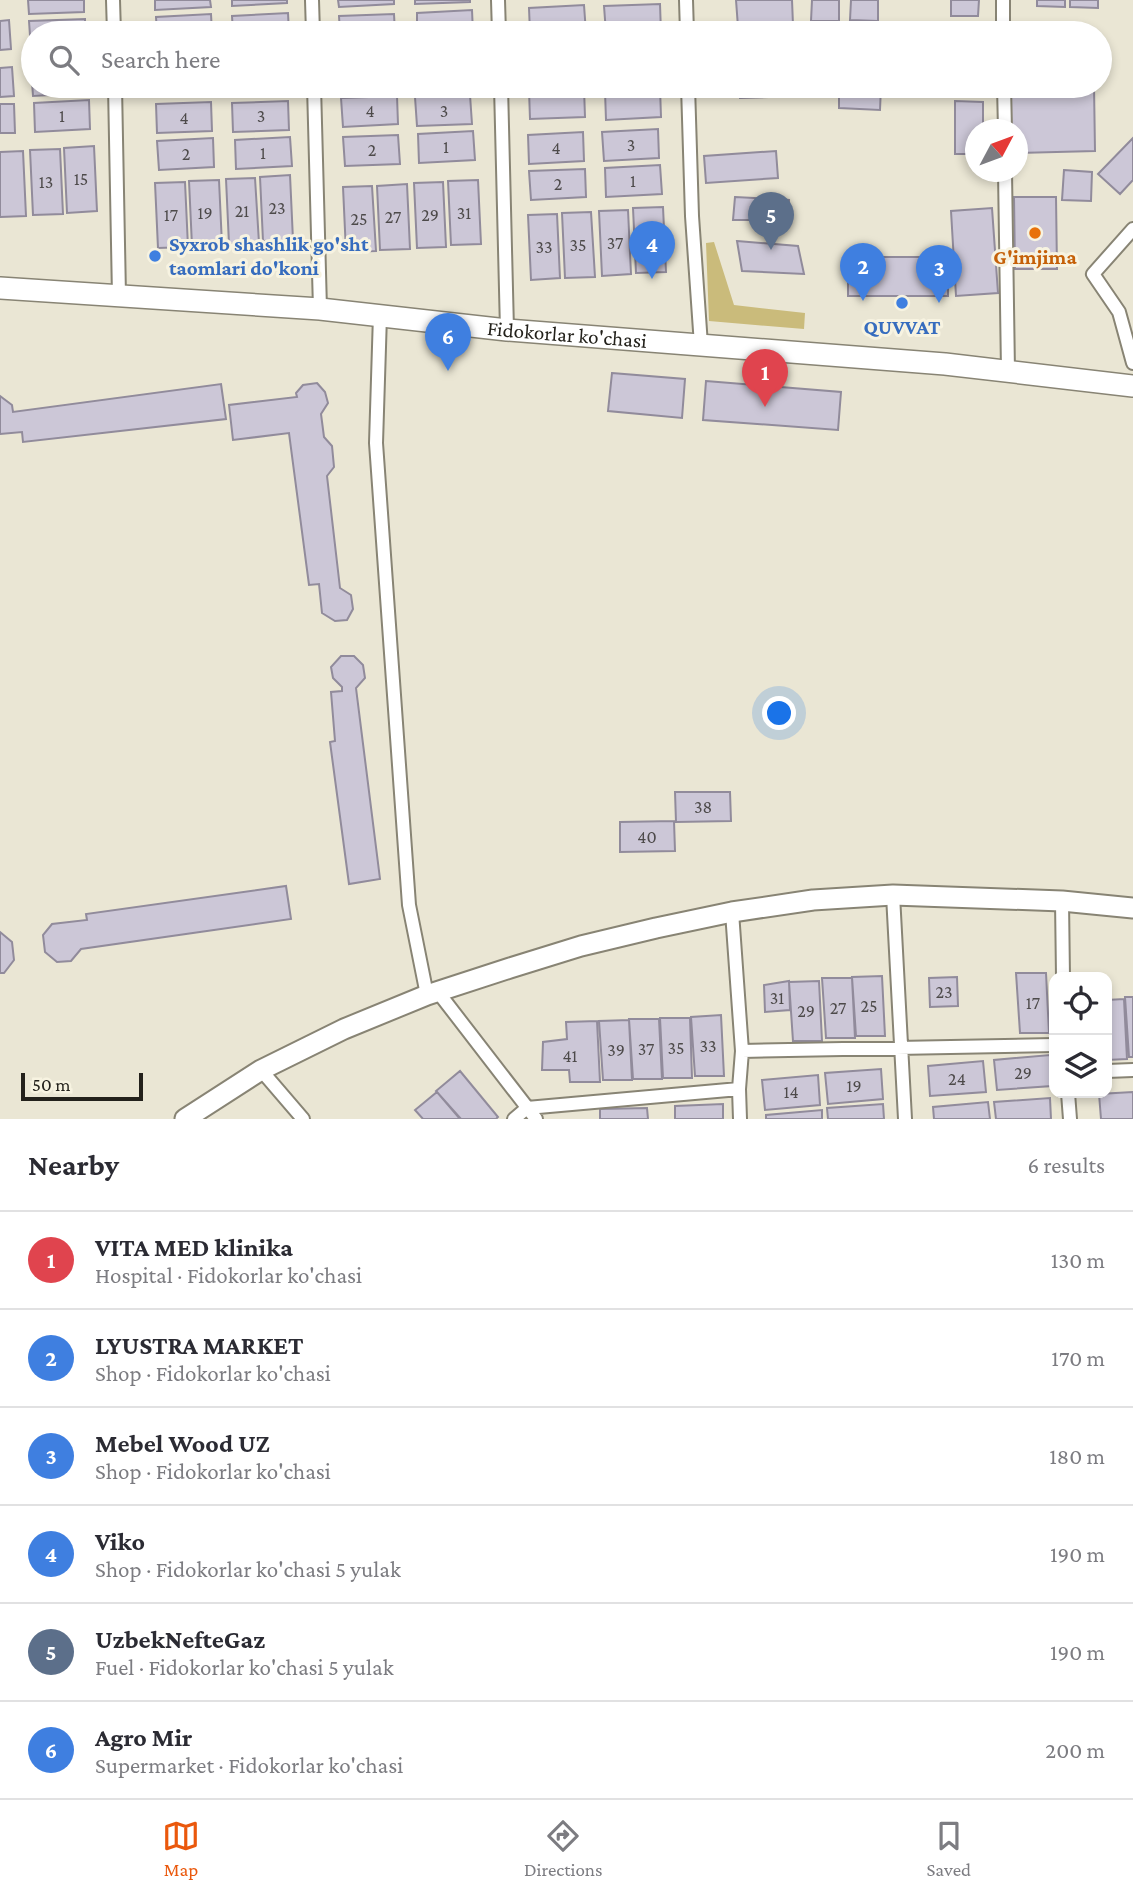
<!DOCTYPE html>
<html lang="en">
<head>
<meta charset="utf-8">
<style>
  body { margin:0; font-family:"Crimson Pro",serif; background:#f2f2f3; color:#2b2b33 }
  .controls { position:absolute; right:21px; bottom:21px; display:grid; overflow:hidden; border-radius:14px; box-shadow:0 4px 10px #0003 }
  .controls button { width:63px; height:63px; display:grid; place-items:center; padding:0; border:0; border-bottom:2px solid #e1e1e2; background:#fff; color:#2b2b33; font:35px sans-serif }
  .compass { position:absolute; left:965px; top:119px; width:63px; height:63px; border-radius:50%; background:#fff; box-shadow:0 4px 10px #0003; rotate:49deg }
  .scale { position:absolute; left:21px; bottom:18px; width:122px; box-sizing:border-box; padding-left:7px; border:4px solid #23211b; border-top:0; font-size:19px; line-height:24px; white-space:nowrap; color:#23211b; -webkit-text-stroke:5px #f7f3e1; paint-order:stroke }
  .you { position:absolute; left:780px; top:714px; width:24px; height:24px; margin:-18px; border:5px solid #fff; border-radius:50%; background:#1a73e8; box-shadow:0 0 0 10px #1a73e833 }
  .badge { display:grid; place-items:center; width:46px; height:46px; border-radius:50%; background:#ea580c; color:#fff; font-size:23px; font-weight:700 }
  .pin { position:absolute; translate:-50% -58px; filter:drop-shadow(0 2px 4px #0008) }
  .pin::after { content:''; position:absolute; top:37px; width:24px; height:21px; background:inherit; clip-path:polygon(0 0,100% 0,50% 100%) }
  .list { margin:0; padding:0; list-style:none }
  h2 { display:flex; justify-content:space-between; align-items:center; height:91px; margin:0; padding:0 28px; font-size:30px }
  h2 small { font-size:23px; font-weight:400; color:#7c7c81 }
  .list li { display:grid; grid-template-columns:46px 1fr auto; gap:21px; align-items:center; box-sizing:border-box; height:98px; padding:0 28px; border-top:2px solid #e1e1e2 }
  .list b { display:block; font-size:26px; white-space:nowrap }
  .list p { margin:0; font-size:23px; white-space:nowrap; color:#7c7c81 }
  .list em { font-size:23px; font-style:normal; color:#7c7c81 }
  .icon { flex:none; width:38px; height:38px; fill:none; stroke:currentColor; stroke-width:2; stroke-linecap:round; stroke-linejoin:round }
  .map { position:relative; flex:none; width:1133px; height:1119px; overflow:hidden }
  .search { position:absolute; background:#fff; box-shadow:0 4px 10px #0003; left:21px; right:21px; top:21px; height:77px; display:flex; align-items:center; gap:18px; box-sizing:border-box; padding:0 24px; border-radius:38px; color:#7c7c81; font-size:26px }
  .sheet { height:679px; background:#fff }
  nav { display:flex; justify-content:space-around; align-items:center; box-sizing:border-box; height:98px; border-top:2px solid #e1e1e2; background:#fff; font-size:19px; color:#7c7c81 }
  nav a { display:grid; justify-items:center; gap:4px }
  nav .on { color:#ea580c }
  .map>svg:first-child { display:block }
</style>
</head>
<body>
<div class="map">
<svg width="1133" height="1119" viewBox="0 0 1133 1119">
  <rect width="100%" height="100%" fill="#eae6d4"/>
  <!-- green -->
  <path fill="#cabb7b" d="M714 242 734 305 805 313 804 329 709 321 706 243Z"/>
  <!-- building -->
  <path fill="#ccc7d7" stroke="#918b9b" stroke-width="2" d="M28 0H84V12L29 14Z
    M155 0H210L211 7 155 10Z
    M232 0H287V3L232 6Z
    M338 0H394V4L339 7Z
    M415 0H470V2L415 4Z
    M736 0H792L793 25 738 27Z
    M812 0H839V21H811Z
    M851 0H878V21L850 20Z
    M951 0H979L978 16H951Z
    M1037 0H1065V7L1037 6Z
    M1070 0H1098V8L1070 7Z
    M660 4 661 33H606L604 6Z
    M584 5 586 33H530L529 8Z
    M472 10 473 33H417V13Z
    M288 13 289 33H233L232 16Z
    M211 14 212 33H157L156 17Z
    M394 14 395 33H340L339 16Z
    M85 19V33H33V50H31L29 21Z
    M9 20 11 49 0 50V21Z
    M1092 31V33H1008Z
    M12 67 14 96 0 97V68Z
    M31 67H33V86H88V93L33 96Z
    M156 86H212V87L156 89Z
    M232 86H287V88L232 90Z
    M739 86H795V96L740 98Z
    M839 86H881L880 110 839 108Z
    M908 86H936V91L908 90Z
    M1009 86H1094L1095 151 1018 153V130H1011Z
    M584 88 585 117 530 119 529 90Z
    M660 88 661 117 606 120 605 91Z
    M470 95 472 124 417 126 415 97Z
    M397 96 398 124 343 127 341 98Z
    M89 100 90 129 35 132 34 103Z
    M288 101 289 130 233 132 232 103Z
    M955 101 983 102V130H976V154H955Z
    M211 102 212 131 157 133 156 104Z
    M0 104H14L15 133H0Z
    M658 129 659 158 604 161 602 132Z
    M473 131 475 160 419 163 418 134Z
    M583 132 584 161 529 164 528 135Z
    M398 135 400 164 345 166 343 137Z
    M290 137 292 166 236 169 235 140Z
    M213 138 214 167 159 170 157 141Z
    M1133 138V180L1120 194 1098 174Z
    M94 146 97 211 67 213 64 148Z
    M60 149 63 214 33 215 30 150Z
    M23 151 26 216 0 217V152Z
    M776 151 778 178 706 183 704 156Z
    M660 165 662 194 606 197 605 168Z
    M585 169 586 197 531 200 529 171Z
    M1064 170 1092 172 1091 201 1062 200Z
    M290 175 293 240 263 241 260 177Z
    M255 178 259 243 229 244 226 179Z
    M219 180 222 245 192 246 189 181Z
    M478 180 481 244 451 245 448 181Z
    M185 182 188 247 158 248 155 183Z
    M443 182 446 247 417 248 414 183Z
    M407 184 410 249 380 250 377 186Z
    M372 186 376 251 346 252 343 187Z
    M735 197 789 200 788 224 774 222 767 229H761L756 225 753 220H733Z
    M1014 197H1056L1057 269H1015Z
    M663 207 666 272 636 273 633 208Z
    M992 208 998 293 956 296 951 211Z
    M628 210 631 274 602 276 599 211Z
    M591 212 595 277 565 278 562 213Z
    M557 214 560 278 531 280 528 215Z
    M737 241 798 246 804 274 742 271Z
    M848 257H948V296H848Z
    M612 373 685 379 682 418 608 411Z
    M706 381 841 392 838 430 703 420Z
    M317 383 325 392 328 403 321 414 324 437 332 446 334 467 327 476 340 588 351 595 353 609 347 620 335 621 322 613 319 584 309 585 289 433 233 440 229 405 297 397 296 393 303 385Z
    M221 384 226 419 23 442 22 432 0 434V396L12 405 13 412Z
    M341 656H354L363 665 365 678 356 688 380 879 349 884 330 742 335 741 331 692 342 691V687L333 678 331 667Z
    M675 792H730L731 821 676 822Z
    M674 821 675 851 620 852V822Z
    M286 886 291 919 81 949 71 961 57 962 45 952 43 935 52 924 87 920 86 914Z
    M0 932 12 942 14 960 4 973H0Z
    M1016 973H1046L1049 1033H1020Z
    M882 976 885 1036H856L852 977Z
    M957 977 958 1006 930 1007 929 978Z
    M822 978H852L855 1038H826Z
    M789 981 790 1010 765 1012 764 985Z
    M819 981 822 1041H793L789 982Z
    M1125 997H1133V1057H1129Z
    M1124 999 1127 1059 1107 1060V1000Z
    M721 1015 724 1076H695L691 1017Z
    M660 1018H690L692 1078H663Z
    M629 1019H659L662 1079H633Z
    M629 1020 632 1080H603L599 1021Z
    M597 1021 600 1082H570L569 1070H542L543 1042 567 1039 566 1022Z
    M1050 1055 1052 1086 997 1090 994 1060Z
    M983 1061 986 1092 930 1096 928 1066Z
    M881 1069 883 1099 828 1104 825 1073Z
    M460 1071 498 1117 496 1119H461L436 1091Z
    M818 1075 820 1105 765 1110 762 1080Z
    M437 1092 460 1119H423L415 1110Z
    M1133 1092V1119H1101L1099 1094Z
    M1050 1098 1051 1119H996L994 1102Z
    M988 1102 990 1119H934L933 1107Z
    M723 1104V1119H675V1106Z
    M883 1104 884 1119H828L827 1108Z
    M647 1108 648 1119H600V1109Z
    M822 1110V1119H766V1115Z"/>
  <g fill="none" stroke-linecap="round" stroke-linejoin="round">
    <defs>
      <path id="street" d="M113 0 114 33
        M312 0 313 33
        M498 0 499 33
        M686 0 687 33
        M1003 0V33
        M115 86 119 296
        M314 86 320 309
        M501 86 507 330
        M688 86 692 216 701 345
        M1004 86 1005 130
        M1005 172 1008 371
        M1133 229 1093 274 1119 312 1133 363
        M380 315 376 443 409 905 427 995
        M893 895 905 1119
        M1062 901 1063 977
        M732 912 742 1051 739 1089 740 1119
        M438 992 536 1119
        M742 1051 1054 1045
        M261 1070 303 1119
        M1107 1071 1133 1070
        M1068 1093 1070 1119
        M514 1119 527 1108 739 1089"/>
      <path id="secondary" d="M185 1119 261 1070 344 1029 427 995 510 968 581 946 656 928 732 912 813 900 893 895 1062 901 1133 908"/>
      <g id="primary">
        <path id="s1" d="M0 288 320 309 507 330 945 364 1133 386"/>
      </g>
    </defs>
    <!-- street casing -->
    <use href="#street" stroke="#888474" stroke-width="16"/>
    <!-- secondary casing -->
    <use href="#secondary" stroke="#888474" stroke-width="23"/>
    <!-- primary casing -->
    <use href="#primary" stroke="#888474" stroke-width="24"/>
    <!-- street -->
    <use href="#street" stroke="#fff" stroke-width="12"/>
    <!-- secondary -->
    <use href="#secondary" stroke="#fff" stroke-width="19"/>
    <!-- primary -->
    <use href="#primary" stroke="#fff" stroke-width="21"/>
  </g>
  <!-- markers -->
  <circle fill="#e8710a" stroke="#f7f3e1" stroke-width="2.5" cx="1035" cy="233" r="7"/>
  <g fill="#3f7fe0" stroke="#f7f3e1" stroke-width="2.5">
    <circle cx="155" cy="256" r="7"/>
    <circle cx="902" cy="303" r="7"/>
  </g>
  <g text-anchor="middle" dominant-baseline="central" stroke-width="6" stroke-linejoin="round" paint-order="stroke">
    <!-- number labels -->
    <g font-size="18" fill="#4d4a4a">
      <text x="370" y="111">4</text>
      <text x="444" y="111">3</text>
      <text x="62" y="116">1</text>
      <text x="261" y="116">3</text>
      <text x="184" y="118">4</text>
      <text x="631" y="145">3</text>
      <text x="446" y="147">1</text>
      <text x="556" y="148">4</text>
      <text x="372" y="150">2</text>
      <text x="263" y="153">1</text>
      <text x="186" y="154">2</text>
      <text x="81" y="179">15</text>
      <text x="633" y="181">1</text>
      <text x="46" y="182">13</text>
      <text x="558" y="184">2</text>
      <text x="277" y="208">23</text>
      <text x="242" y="211">21</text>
      <text x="205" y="213">19</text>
      <text x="464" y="213">31</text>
      <text x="171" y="215">17</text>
      <text x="430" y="215">29</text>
      <text x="393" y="217">27</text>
      <text x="359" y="219">25</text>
      <text x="615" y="243">37</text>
      <text x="578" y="245">35</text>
      <text x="544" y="247">33</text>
      <text x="703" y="807">38</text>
      <text x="647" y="837">40</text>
      <text x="944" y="992">23</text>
      <text x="777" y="998">31</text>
      <text x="1033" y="1003">17</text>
      <text x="869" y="1006">25</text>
      <text x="838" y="1008">27</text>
      <text x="806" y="1011">29</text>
      <text x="708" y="1046">33</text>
      <text x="676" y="1048">35</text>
      <text x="646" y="1049">37</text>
      <text x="616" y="1050">39</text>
      <text x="570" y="1056">41</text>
      <text x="1023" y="1073">29</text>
      <text x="957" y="1079">24</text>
      <text x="854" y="1086">19</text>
      <text x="791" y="1092">14</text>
    </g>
    <!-- shop labels -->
    <g font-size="21" font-weight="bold" fill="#366cbe" stroke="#f7f3e1" text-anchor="start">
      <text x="169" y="244">Syxrob shashlik go'sht<tspan x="169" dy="24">taomlari do'koni</tspan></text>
      <text x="902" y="327" text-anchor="middle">QUVVAT</text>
    </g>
    <!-- food labels -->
    <g font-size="21" font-weight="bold" fill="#c56008" stroke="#f7f3e1">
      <text x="1035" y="257">G'imjima</text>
    </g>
    <!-- street labels -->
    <g font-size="21" fill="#23211b" stroke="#f7f3e1">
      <text stroke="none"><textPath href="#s1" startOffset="569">Fidokorlar ko'chasi</textPath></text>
    </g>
  </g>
</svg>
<div class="controls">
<button><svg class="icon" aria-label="locate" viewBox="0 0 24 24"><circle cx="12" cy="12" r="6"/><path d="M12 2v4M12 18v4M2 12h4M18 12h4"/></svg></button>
<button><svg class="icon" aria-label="layers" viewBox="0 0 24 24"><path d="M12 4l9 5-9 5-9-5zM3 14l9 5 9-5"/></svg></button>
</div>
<svg class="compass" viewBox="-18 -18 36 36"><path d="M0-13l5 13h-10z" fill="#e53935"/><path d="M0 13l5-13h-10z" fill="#7c7c81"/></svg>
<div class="scale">50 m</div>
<div class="you"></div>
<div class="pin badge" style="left:765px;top:407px;background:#e0444e">1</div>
<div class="pin badge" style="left:863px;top:301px;background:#3f7fe0">2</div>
<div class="pin badge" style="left:939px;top:303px;background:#3f7fe0">3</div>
<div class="pin badge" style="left:652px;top:279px;background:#3f7fe0">4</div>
<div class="pin badge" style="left:771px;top:250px;background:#5c6f8a">5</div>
<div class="pin badge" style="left:448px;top:371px;background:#3f7fe0">6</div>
<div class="search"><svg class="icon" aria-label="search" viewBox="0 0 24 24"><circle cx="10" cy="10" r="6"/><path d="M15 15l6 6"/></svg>Search here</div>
</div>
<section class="sheet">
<h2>Nearby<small>6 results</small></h2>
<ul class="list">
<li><span class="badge" style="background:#e0444e">1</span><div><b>VITA MED klinika</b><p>Hospital · Fidokorlar ko'chasi</p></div><em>130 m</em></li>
<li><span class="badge" style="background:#3f7fe0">2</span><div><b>LYUSTRA MARKET</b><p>Shop · Fidokorlar ko'chasi</p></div><em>170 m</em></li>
<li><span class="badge" style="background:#3f7fe0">3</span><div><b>Mebel Wood UZ</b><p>Shop · Fidokorlar ko'chasi</p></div><em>180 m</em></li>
<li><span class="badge" style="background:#3f7fe0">4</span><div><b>Viko</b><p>Shop · Fidokorlar ko'chasi 5 yulak</p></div><em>190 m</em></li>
<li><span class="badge" style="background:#5c6f8a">5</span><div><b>UzbekNefteGaz</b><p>Fuel · Fidokorlar ko'chasi 5 yulak</p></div><em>190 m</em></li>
<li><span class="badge" style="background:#3f7fe0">6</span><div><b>Agro Mir</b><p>Supermarket · Fidokorlar ko'chasi</p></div><em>200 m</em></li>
</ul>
</section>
<nav>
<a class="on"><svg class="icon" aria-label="map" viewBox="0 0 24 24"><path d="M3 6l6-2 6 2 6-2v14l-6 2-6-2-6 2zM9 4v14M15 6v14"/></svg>Map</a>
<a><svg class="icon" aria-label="directions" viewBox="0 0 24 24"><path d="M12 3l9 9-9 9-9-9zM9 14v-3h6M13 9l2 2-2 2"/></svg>Directions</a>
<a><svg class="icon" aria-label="saved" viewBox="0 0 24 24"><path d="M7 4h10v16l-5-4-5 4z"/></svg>Saved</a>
</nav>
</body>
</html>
